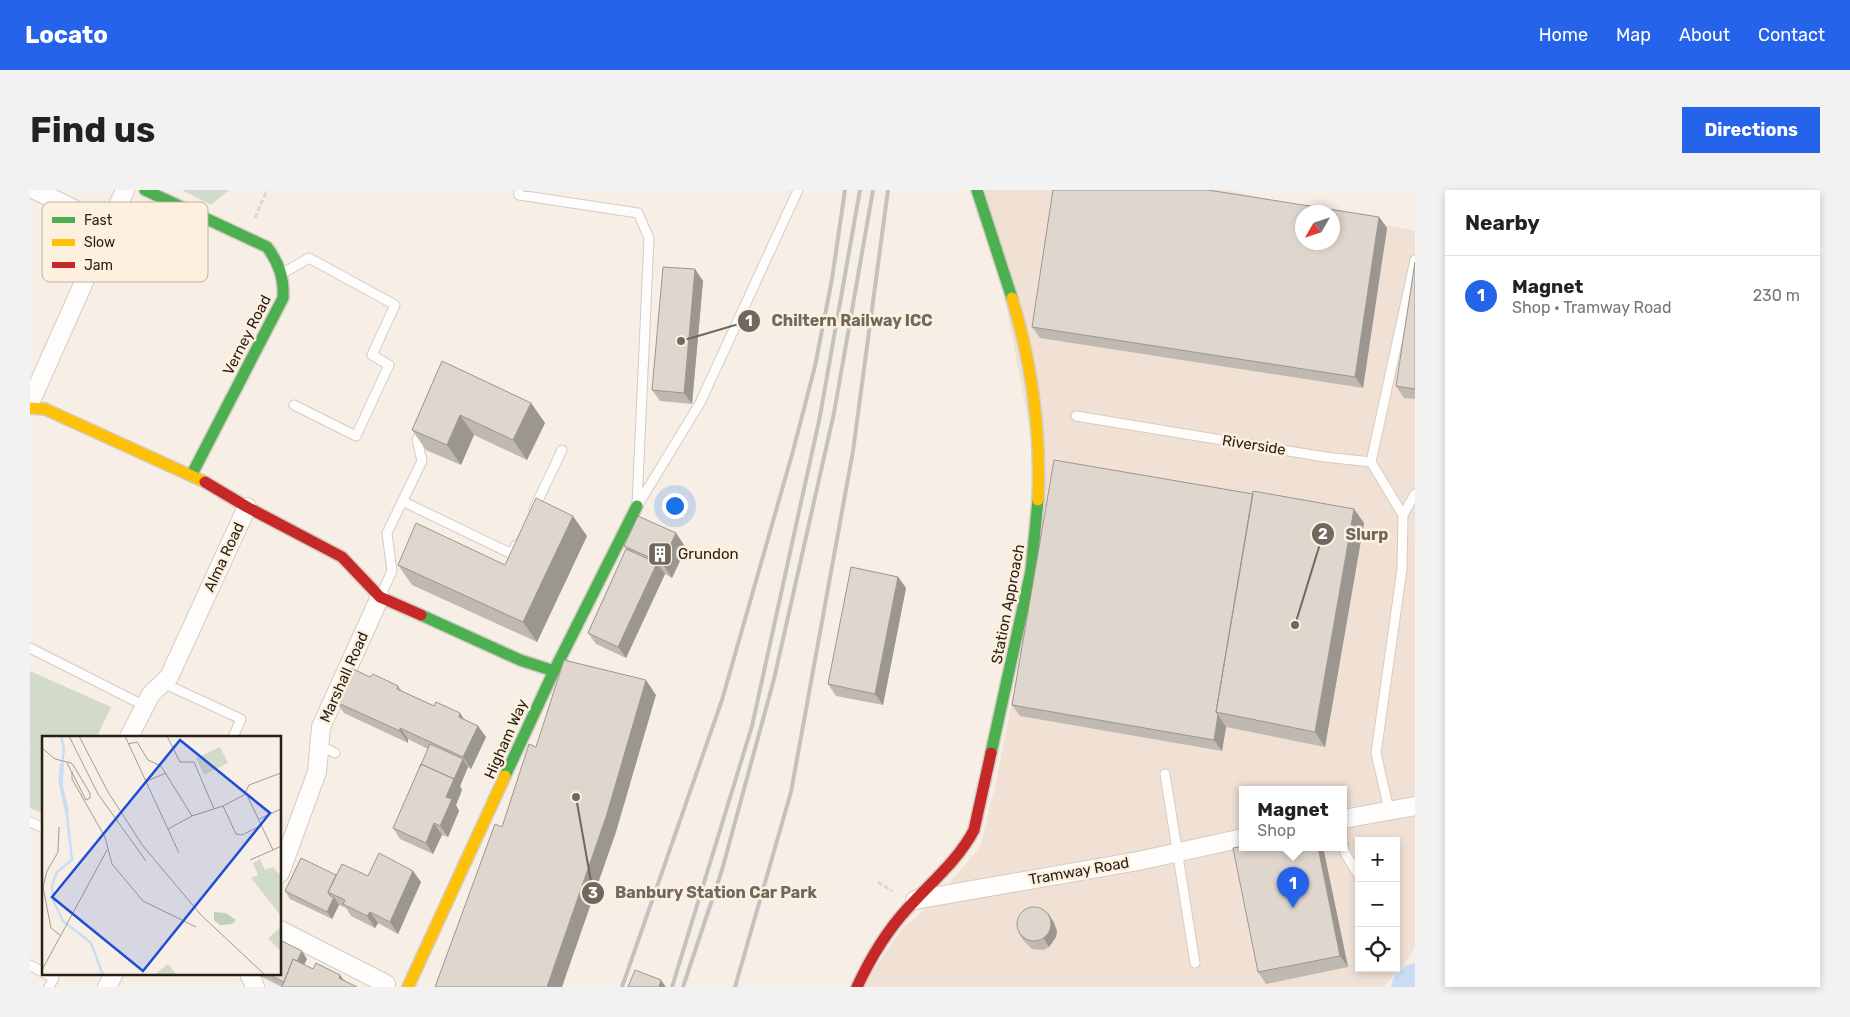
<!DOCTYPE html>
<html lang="en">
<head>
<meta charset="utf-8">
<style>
  body { margin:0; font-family:Rubik,sans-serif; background:#f2f2f2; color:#222 }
  .controls { position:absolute; right:15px; bottom:15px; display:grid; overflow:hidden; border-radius:0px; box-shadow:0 2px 8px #0003 }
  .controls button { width:45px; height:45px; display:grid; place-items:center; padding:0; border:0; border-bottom:1px solid #e0e0e0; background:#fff; color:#222; font:25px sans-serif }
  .compass { position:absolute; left:1265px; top:15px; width:45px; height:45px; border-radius:50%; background:#fff; box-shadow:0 2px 8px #0003; rotate:231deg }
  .you { position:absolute; left:644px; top:315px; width:18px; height:18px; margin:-12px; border:4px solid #fff; border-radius:50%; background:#1a73e8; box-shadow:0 0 0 8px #1a73e833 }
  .badge { display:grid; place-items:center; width:32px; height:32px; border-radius:50%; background:#2563eb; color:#fff; font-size:16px; font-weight:700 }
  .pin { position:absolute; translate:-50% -41px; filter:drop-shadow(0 1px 2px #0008) }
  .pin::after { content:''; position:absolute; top:26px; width:18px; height:15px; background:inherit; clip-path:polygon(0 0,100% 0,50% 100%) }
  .popup { position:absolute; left:1209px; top:596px; width:108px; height:65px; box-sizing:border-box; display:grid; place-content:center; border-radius:0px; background:#fff; filter:drop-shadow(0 1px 4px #0005); font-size:16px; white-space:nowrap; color:#767676 }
  .popup b { font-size:19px; color:#222 }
  .popup::after { content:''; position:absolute; left:50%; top:100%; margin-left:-10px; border:10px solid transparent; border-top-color:#fff }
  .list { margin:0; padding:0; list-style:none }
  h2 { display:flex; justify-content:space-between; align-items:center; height:65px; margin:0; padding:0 20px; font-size:21px }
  h2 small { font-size:16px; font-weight:400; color:#767676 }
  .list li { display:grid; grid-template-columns:32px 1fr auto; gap:15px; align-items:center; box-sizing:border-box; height:80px; padding:0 20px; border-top:1px solid #e0e0e0 }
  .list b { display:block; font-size:19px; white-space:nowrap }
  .list p { margin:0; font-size:16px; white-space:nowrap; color:#767676 }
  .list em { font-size:16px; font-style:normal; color:#767676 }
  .icon { flex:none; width:28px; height:28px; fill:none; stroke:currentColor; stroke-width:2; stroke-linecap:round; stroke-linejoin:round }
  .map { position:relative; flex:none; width:1385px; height:797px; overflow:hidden; border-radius:0px }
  header { display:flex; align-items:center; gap:30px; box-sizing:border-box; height:70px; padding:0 25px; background:#2563eb; color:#fff }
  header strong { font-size:24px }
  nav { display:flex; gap:28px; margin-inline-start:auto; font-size:18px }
  .intro { display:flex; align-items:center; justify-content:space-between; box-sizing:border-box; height:120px; padding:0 30px }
  h1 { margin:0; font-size:35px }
  .button { padding:12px 22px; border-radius:0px; background:#2563eb; color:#fff; font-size:18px; font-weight:700 }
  main { display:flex; gap:30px; padding:0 30px }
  aside { flex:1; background:#fff; border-radius:0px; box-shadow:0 2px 8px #0003 }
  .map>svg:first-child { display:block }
</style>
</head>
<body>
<header>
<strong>Locato</strong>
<nav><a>Home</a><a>Map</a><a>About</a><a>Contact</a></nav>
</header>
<div class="intro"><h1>Find us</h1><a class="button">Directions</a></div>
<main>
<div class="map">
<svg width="1385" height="797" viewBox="0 0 1385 797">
  <rect width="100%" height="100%" fill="#f7efe6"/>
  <!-- industrial -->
  <path fill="#f1e1d5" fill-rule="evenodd" d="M954 0H1197L1299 22H1272V52H1302L1303 23 1385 41V757L1375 774 1353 797H832L871 740 904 711 950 657 966 592 1017 330ZM1213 599H1313V657H1213ZM1329 651H1366V778H1329Z"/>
  <!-- green -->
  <path fill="#d2dbca" d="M152 0H199L181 15Z
    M0 481 81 517 67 547H14V624L0 618Z"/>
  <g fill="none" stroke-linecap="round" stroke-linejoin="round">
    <!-- river -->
    <path stroke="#c9ddf3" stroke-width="39" d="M1381 797 1385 793"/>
    <defs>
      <path id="lane" d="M489 0V5L608 23 619 48 607 315
        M253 83 279 68 365 115 342 165 359 175 326 246 264 215
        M1046 226 1295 267 1341 272 1373 325 1372 379 1346 563 1359 620
        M1341 272 1385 70
        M372 311 482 364 486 355
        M609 313 670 213 768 0
        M504 319 532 260
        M1373 325 1385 304
        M350 407 362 381 357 343 392 271 387 250 393 237
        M0 458 115 516
        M133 493 211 529 203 547
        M289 555 305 563
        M1135 584 1165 773
        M0 632 14 638
        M1313 655 1315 663 1329 686
        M0 775 14 783
        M14 783 24 788 19 797"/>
      <path id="street" d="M5 0 78 36
        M0 213 95 0
        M99 547 121 504 139 487 217 317
        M1313 629 1385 616
        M250 683 287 582 291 537 350 407
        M885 710 1108 671 1213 648
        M250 740 356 794
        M219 783 225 797
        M77 797 84 783"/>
      <path id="fast" d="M115 0 237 57C249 73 254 88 253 108L162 284
        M947 0 982 108
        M391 425 490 470 524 481
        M961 563 1001 381 1008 310
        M475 586 524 481 607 316"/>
      <path id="slow" d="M982 108C1002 174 1011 241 1008 310
        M0 218 15 219 175 292
        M378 797 475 586"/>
      <path id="jam" d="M175 292 217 317 312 367 350 407 391 425
        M827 797C840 769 856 742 877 719 900 693 927 672 944 640L961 563"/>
    </defs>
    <!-- lane casing -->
    <use href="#lane" stroke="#d3ccc3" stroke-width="11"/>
    <!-- street casing -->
    <use href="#street" stroke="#d3ccc3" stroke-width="20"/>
    <!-- fast casing -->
    <use href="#fast" stroke="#d3ccc3" stroke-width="14"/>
    <!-- slow casing -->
    <use href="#slow" stroke="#d3ccc3" stroke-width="14"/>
    <!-- jam casing -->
    <use href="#jam" stroke="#d3ccc3" stroke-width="14"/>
    <!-- path -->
    <path stroke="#d9d6d3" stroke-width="3" stroke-dasharray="5 2.5" stroke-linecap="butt" d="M225 28 237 0
      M0 556 14 563
      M848 692 862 701"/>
    <!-- lane -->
    <use href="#lane" stroke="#fefdfb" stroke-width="9"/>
    <!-- street -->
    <use href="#street" stroke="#fefdfb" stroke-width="18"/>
    <!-- fast -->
    <use href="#fast" stroke="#4caf50" stroke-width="11"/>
    <!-- slow -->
    <use href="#slow" stroke="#ffc107" stroke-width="11"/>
    <!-- jam -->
    <use href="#jam" stroke="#c62828" stroke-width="11"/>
    <!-- rail -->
    <path stroke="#c4c2bf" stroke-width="4" d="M592 797 692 510 763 261 785 176 802 89 815 0
      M642 797 722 536 790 226 830 0
      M653 797 692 680 744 489 804 223 843 0
      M705 797 761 602 823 261 858 0"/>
  </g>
  <!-- wall -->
  <path fill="#c0b9b1" d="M1349 27 1357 38 1333 198 1010 148 1002 137Z
    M1385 72V209L1374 208 1366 196Z
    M665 79 673 91 662 214 630 211 622 200Z
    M412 171 501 213 515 233 497 270 444 245 431 275 396 260 382 240Z
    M1223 304 1324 319 1334 333 1295 557 1196 537 1192 561 990 526 982 515Z
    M646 343 656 358 642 388 635 384 596 468 566 454 558 443 596 359 594 356Z
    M557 346 507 452 382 395 368 375H475Z
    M868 387 876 398 853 515 806 506 798 494Z
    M340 487 368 496 372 501 448 536 456 547 441 579 438 577 430 596 432 600 426 615 429 621 418 647 412 645 403 664 370 649 363 638 398 559 378 549V553L314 523 306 512Z
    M1293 657 1318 777 1236 794 1228 782Z
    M383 681 391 692 368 744 348 733 345 738 321 726 316 718 309 715 302 729 260 709 255 701 306 685 338 686Z
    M1023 731 1027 741 1026 747 1019 757 1014 760 1002 759 993 750 988 742Z
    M277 769 274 775 283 779 310 785 315 791 252 797 224 783H250Z"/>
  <!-- shaded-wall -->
  <path fill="#9c9690" d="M1349 27 1357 38 1333 198 1325 187Z
    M665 79 673 91 662 214 654 203Z
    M501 213 515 233 497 270 483 250Z
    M430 225 444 245 431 275 417 255Z
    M1324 319 1334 333 1295 557 1285 542Z
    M543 326 557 346 507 452 493 432Z
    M646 343 656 358 642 388 632 373Z
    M627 373 635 384 596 468 588 457Z
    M868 387 876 398 853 515 845 504Z
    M616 490 626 505 586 642 532 797H517Z
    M430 523 438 535 429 527Z
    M1188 525 1196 537 1192 561 1184 550Z
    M448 536 456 547 441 579 433 567Z
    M370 538 378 549V553L370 541Z
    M433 569 438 577 430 596 432 600 426 615 429 621 418 647 410 636 416 607Z
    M404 633 412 645 403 664 396 653Z
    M1288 657H1293L1318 777 1310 766Z
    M383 681 391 692 368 744 360 732Z
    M304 707 309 715 302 729 297 722Z
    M340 722 348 733 345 738 337 726Z
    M1018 723 1023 731 1027 741 1026 747 1019 757 1014 749Z
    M272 761 277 769 263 797 256 793Z
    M310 785 318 796 309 788Z
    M631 790 636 797H629Z"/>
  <!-- building -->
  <path fill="#dfd7ce" stroke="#9c9690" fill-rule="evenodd" d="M1023 0H1178L1349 27 1325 187 1002 137ZM1272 22H1302V52H1272Z
    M1385 72V199L1366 196Z
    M633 77 665 79 654 203 622 200Z
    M412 171 501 213 483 250 430 225 417 255 382 240Z
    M1024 270 1223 304 1186 522 1188 525 1184 550 982 515Z
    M1223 301 1324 319 1285 542 1186 522Z
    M506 308 543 326 493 432 368 375 386 333 475 375Z
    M608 326 646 343 632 373 594 356Z
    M596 359 627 373 588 457 558 443Z
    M821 377 868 387 845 504 798 494Z
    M534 470 616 490 576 627 517 797H405L465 634 472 637 499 554 506 557Z
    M321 478 340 487 343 484 368 496 367 499 404 516 406 512 430 523 429 527 448 536 433 567 370 538V541L306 512Z
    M400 554 433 569 424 589 391 574 390 577Z
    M391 574 424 589 416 607 422 609 410 636 404 633 396 653 363 638Z
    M1213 656V657H1288L1310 766 1228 782 1203 658Z
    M349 663 383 681 360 732 340 722 337 726 313 714 315 710 298 702 312 674 338 686Z
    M271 668 306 685 298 702 300 706 304 707 297 722 255 701Z
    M987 734a17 17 0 1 1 34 0a17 17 0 1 1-34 0Z
    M250 750 272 761 267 771 263 769 254 792 235 783H250Z
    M263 769 283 779 286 773 310 785 309 788 327 797H252Z
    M605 780 631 790 629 797H598Z"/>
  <!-- icons -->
  <defs>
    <symbol id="building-square" viewBox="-11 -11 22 22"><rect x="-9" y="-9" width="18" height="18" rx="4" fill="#70685e" stroke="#fef0df"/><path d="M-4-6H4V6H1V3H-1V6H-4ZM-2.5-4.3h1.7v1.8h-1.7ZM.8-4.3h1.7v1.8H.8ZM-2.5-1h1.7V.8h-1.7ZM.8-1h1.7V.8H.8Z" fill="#fff"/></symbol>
  </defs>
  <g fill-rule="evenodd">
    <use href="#building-square" x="616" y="350" width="28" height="28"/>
  </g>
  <g text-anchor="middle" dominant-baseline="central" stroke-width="5" stroke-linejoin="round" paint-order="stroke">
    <!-- street labels -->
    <g font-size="15" fill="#271f14" stroke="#fef0df">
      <text transform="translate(217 145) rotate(-63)">Verney Road</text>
      <text transform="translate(1224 255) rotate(9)">Riverside</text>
      <text transform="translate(194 367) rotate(-65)">Alma Road</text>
      <text transform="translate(978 414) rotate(-79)">Station Approach</text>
      <text transform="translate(314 487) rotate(-66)">Marshall Road</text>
      <text transform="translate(476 549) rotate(-66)">Higham Way</text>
      <text transform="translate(1049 681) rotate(-10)">Tramway Road</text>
    </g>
    <!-- poi labels -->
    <g font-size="15" fill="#271f14" stroke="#fef0df" text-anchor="start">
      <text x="648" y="364">Grundon</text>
    </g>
  </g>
  <!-- overview -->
  <g transform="translate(12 546)">
    <rect width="239" height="239" fill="#f7efe6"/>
    <path d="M178 11 186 27 162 39 154 22ZM218 123 223 134 231 131 239 140V180L209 142 216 139 211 127ZM239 191V216L226 202ZM126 228 135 239H112Z" fill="#d2dbca"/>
    <path d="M172 176 184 177 194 184 190 188 178 189 172 184Z" fill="#c1d0b9"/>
    <path d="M18 27 22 28 21 49 27 76H23L16 44Z" fill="#c9ddf3"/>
    <path fill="none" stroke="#c9ddf3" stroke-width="2.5" d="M19 35 22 13 19 0M24 71 30 124 15 136 10 149 11 164 21 185 49 207 61 239"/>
    <path fill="none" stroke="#a49c92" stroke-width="1" d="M27 0 56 58 104 125M37 0 66 56 101 110 159 179 223 239M83 0 137 117M125 0 138 26H152L172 73M86 8 95 6 106 24 119 30 150 80M0 12 13 23 29 27 31 29 48 57V62L44 64 25 27M30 35V43L63 101 70 128 101 165 154 191M105 45 124 37M204 57 231 114 239 110M181 70 194 98 200 99 220 89M217 83 239 73M17 91 16 116 5 135 1 151 9 192 18 199M126 93 150 80 181 70 202 59 207 49 239 37M208 124 231 114M0 234 65 114"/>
    <path fill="#1d4ed8" fill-opacity="0.15" stroke="#1d4ed8" stroke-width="2.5" d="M138 4 228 77 101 235 10 161Z"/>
    <rect width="239" height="239" fill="none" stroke="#271f14" stroke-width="2.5"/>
  </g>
  <!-- legend -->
  <rect x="12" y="12" width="166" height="80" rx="8" fill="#fef0df" stroke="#beb1a2" stroke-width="1"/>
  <rect x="22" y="27" width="23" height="6" fill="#4caf50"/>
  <rect x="22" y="49" width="23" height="7" fill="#ffc107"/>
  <rect x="22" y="72" width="23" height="6" fill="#c62828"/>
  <g font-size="14" fill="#271f14">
    <text x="54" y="35">Fast</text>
    <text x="54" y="57">Slow</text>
    <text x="54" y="80">Jam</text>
  </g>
  <!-- callouts -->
  <path fill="none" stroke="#70685e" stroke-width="2" d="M651 151L719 131M1265 435L1293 344M546 607L563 703"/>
  <g fill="#70685e" stroke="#fef0df" stroke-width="2">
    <circle cx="651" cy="151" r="5"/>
    <circle cx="1265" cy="435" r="5"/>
    <circle cx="546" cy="607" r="5"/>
    <circle cx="719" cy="131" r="12"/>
    <circle cx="1293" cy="344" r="12"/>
    <circle cx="563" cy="703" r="12"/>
  </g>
  <g font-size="15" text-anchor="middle" font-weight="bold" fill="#fff">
    <text x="719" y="136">1</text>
    <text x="1293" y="349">2</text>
    <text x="563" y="708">3</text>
  </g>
  <g font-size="16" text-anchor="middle" font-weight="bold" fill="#70685e" stroke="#fef0df" stroke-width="5" stroke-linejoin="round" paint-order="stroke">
    <text x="822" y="136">Chiltern Railway ICC</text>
    <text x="1337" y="350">Slurp</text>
    <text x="686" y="708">Banbury Station Car Park</text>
  </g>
</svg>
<div class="controls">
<button>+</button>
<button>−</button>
<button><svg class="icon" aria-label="locate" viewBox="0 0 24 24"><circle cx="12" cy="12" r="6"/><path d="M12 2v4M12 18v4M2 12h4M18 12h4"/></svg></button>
</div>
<svg class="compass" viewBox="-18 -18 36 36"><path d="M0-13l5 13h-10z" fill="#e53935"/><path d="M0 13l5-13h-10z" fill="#767676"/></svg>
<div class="you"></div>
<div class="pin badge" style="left:1263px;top:718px">1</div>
<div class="popup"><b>Magnet</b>Shop</div>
</div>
<aside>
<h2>Nearby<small></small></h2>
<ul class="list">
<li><span class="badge">1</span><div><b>Magnet</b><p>Shop · Tramway Road</p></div><em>230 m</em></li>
</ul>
</aside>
</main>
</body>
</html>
